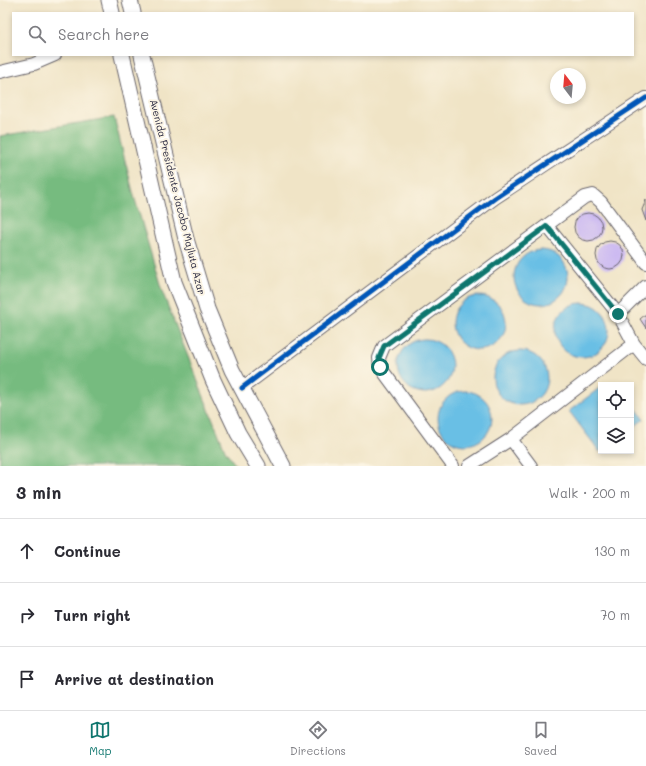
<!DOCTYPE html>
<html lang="en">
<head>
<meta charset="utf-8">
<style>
  body { margin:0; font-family:Mali,sans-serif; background:#f2f2f3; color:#2b2b33 }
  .controls { position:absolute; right:12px; bottom:12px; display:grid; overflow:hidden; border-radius:0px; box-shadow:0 2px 6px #0003 }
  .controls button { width:36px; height:36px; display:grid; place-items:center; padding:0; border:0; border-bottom:1px solid #e1e1e2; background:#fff; color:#2b2b33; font:20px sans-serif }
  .compass { position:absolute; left:550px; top:68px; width:36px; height:36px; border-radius:50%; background:#fff; box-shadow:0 2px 6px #0003; rotate:344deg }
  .stop { position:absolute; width:12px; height:12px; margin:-9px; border:3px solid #0f766e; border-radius:50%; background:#fff }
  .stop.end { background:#0f766e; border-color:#fff; box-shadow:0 1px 4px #0008 }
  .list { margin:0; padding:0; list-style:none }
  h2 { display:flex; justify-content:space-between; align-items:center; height:52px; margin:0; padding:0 16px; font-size:17px }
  h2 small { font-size:13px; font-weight:400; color:#7c7c81 }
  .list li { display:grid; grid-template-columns:26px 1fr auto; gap:12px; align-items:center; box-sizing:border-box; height:64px; padding:0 16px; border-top:1px solid #e1e1e2 }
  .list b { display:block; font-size:15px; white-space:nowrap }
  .list em { font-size:13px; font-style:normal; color:#7c7c81 }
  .icon { flex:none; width:22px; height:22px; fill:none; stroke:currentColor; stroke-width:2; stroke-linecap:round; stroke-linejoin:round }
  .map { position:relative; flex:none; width:646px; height:466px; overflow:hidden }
  .search { position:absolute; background:#fff; box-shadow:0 2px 6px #0003; left:12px; right:12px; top:12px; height:44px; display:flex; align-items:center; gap:10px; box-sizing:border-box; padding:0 14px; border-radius:0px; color:#7c7c81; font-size:15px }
  .sheet { height:244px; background:#fff }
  nav { display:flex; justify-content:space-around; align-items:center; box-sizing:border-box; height:56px; border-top:1px solid #e1e1e2; background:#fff; font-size:11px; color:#7c7c81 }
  nav a { display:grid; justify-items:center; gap:2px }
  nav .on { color:#0f766e }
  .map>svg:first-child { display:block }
</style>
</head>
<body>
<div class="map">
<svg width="646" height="466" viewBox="0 0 646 466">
  <rect width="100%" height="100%" fill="#fcf5e5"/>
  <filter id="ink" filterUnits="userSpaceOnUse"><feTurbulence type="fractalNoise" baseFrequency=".025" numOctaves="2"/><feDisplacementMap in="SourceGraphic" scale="8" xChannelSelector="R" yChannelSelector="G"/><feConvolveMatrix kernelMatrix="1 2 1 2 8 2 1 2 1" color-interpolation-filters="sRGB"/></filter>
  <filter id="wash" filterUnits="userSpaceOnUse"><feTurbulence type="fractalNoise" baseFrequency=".012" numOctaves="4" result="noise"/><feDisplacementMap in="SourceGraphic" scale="16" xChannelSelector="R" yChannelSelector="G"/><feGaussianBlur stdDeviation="0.9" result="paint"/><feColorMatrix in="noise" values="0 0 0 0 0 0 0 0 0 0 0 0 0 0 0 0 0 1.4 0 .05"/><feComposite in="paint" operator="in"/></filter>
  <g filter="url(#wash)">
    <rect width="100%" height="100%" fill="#f0e4c6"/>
    <!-- forest -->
    <path fill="#76bb7f" stroke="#4c6e5d" d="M114 117 134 196 162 291 225 450 236 466H0V136Z"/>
    <!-- water -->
    <path fill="#69bfe5" stroke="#467090" d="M514 277a27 27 0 1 1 54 0a27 27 0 1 1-54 0Z
      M452 323a27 27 0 1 1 54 0a27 27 0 1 1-54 0Z
      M555 330a27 27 0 1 1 54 0a27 27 0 1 1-54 0Z
      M398 366a27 27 0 1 1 54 0a27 27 0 1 1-54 0Z
      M493 378a27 27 0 1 1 54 0a27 27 0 1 1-54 0Z
      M601 387V451L600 452 569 411Z
      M438 418a27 27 0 1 1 54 0a27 27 0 1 1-54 0Z
      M631 402 644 419 631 429Z"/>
    <g id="blocks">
      <!-- building -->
      <path fill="#c6b2f3" d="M646 200V221L642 210Z
        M574 227a14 14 0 1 1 28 0a14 14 0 1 1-28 0Z
        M596 255a14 14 0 1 1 28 0a14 14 0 1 1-28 0Z
        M646 314V328L640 319Z"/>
    </g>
  </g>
  <g filter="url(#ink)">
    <use href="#blocks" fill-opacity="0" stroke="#6a666c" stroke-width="1"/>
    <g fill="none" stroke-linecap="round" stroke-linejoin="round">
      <defs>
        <path id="minor" d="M0 72 34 64 55 55
          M547 226 618 314 634 344 646 359
          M618 314 646 286
          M242 388 495 198 646 98
          M511 439 531 466
          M453 466 380 367 379 358 384 346 585 197 593 195 601 202 646 263
          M469 466 511 439 634 344"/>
        <path id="major" d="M109 0 112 13
          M130 0 133 13
          M122 55 174 282 213 380 238 433 258 466
          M142 55 186 239 207 309 232 370 283 466"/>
      </defs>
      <!-- minor casing -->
      <use href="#minor" stroke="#6a666c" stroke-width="14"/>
      <!-- major casing -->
      <use href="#major" stroke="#6a666c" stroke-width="17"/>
      <!-- minor -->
      <use href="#minor" stroke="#fff" stroke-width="12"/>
      <!-- major -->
      <use href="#major" stroke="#fff" stroke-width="15"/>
      <defs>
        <path id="cycleway" d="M242 388 495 198 646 98"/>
      </defs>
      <!-- cycleway casing -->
      <use href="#cycleway" stroke="#fcf5e5" stroke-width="8"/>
      <!-- cycleway -->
      <use href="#cycleway" stroke="#0057b8" stroke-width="5"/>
    </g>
  </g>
  <g fill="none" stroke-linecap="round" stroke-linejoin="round" filter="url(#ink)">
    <!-- route -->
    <path stroke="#0f766e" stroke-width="5" d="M380 367 379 358 384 346 547 226 618 314"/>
  </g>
  <g text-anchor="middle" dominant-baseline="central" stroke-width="4" stroke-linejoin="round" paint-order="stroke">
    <!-- street labels -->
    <g font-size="10" fill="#22223b" stroke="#fcf5e5">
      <text transform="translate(178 197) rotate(76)">Avenida Presidente Jacobo Majluta Azar</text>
    </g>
  </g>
</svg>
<div class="controls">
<button><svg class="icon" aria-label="locate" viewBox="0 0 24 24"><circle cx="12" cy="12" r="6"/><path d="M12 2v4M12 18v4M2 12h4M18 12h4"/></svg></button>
<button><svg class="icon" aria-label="layers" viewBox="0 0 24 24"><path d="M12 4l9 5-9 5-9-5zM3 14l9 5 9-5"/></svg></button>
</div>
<svg class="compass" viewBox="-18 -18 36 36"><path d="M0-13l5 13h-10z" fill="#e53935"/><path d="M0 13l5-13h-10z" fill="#7c7c81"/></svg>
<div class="stop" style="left:380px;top:367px"></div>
<div class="stop end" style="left:618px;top:314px"></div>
<div class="search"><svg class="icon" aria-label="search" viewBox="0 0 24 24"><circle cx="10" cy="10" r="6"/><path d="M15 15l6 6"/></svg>Search here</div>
</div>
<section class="sheet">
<h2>3 min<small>Walk · 200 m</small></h2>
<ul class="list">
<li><svg class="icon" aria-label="ahead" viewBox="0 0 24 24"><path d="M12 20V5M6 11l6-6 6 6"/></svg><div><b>Continue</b></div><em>130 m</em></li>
<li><svg class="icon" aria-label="right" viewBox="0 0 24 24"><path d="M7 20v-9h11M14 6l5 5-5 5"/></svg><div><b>Turn right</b></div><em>70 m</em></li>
<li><svg class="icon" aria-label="arrive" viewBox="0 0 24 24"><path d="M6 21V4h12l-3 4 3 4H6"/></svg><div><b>Arrive at destination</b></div></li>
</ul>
</section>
<nav>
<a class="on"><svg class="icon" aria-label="map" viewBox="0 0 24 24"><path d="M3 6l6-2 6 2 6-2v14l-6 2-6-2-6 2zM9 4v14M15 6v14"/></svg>Map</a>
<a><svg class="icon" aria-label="directions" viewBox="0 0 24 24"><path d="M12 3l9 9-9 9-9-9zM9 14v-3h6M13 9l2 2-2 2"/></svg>Directions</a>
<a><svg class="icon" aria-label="saved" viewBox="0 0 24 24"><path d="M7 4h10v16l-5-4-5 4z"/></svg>Saved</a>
</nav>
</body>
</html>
